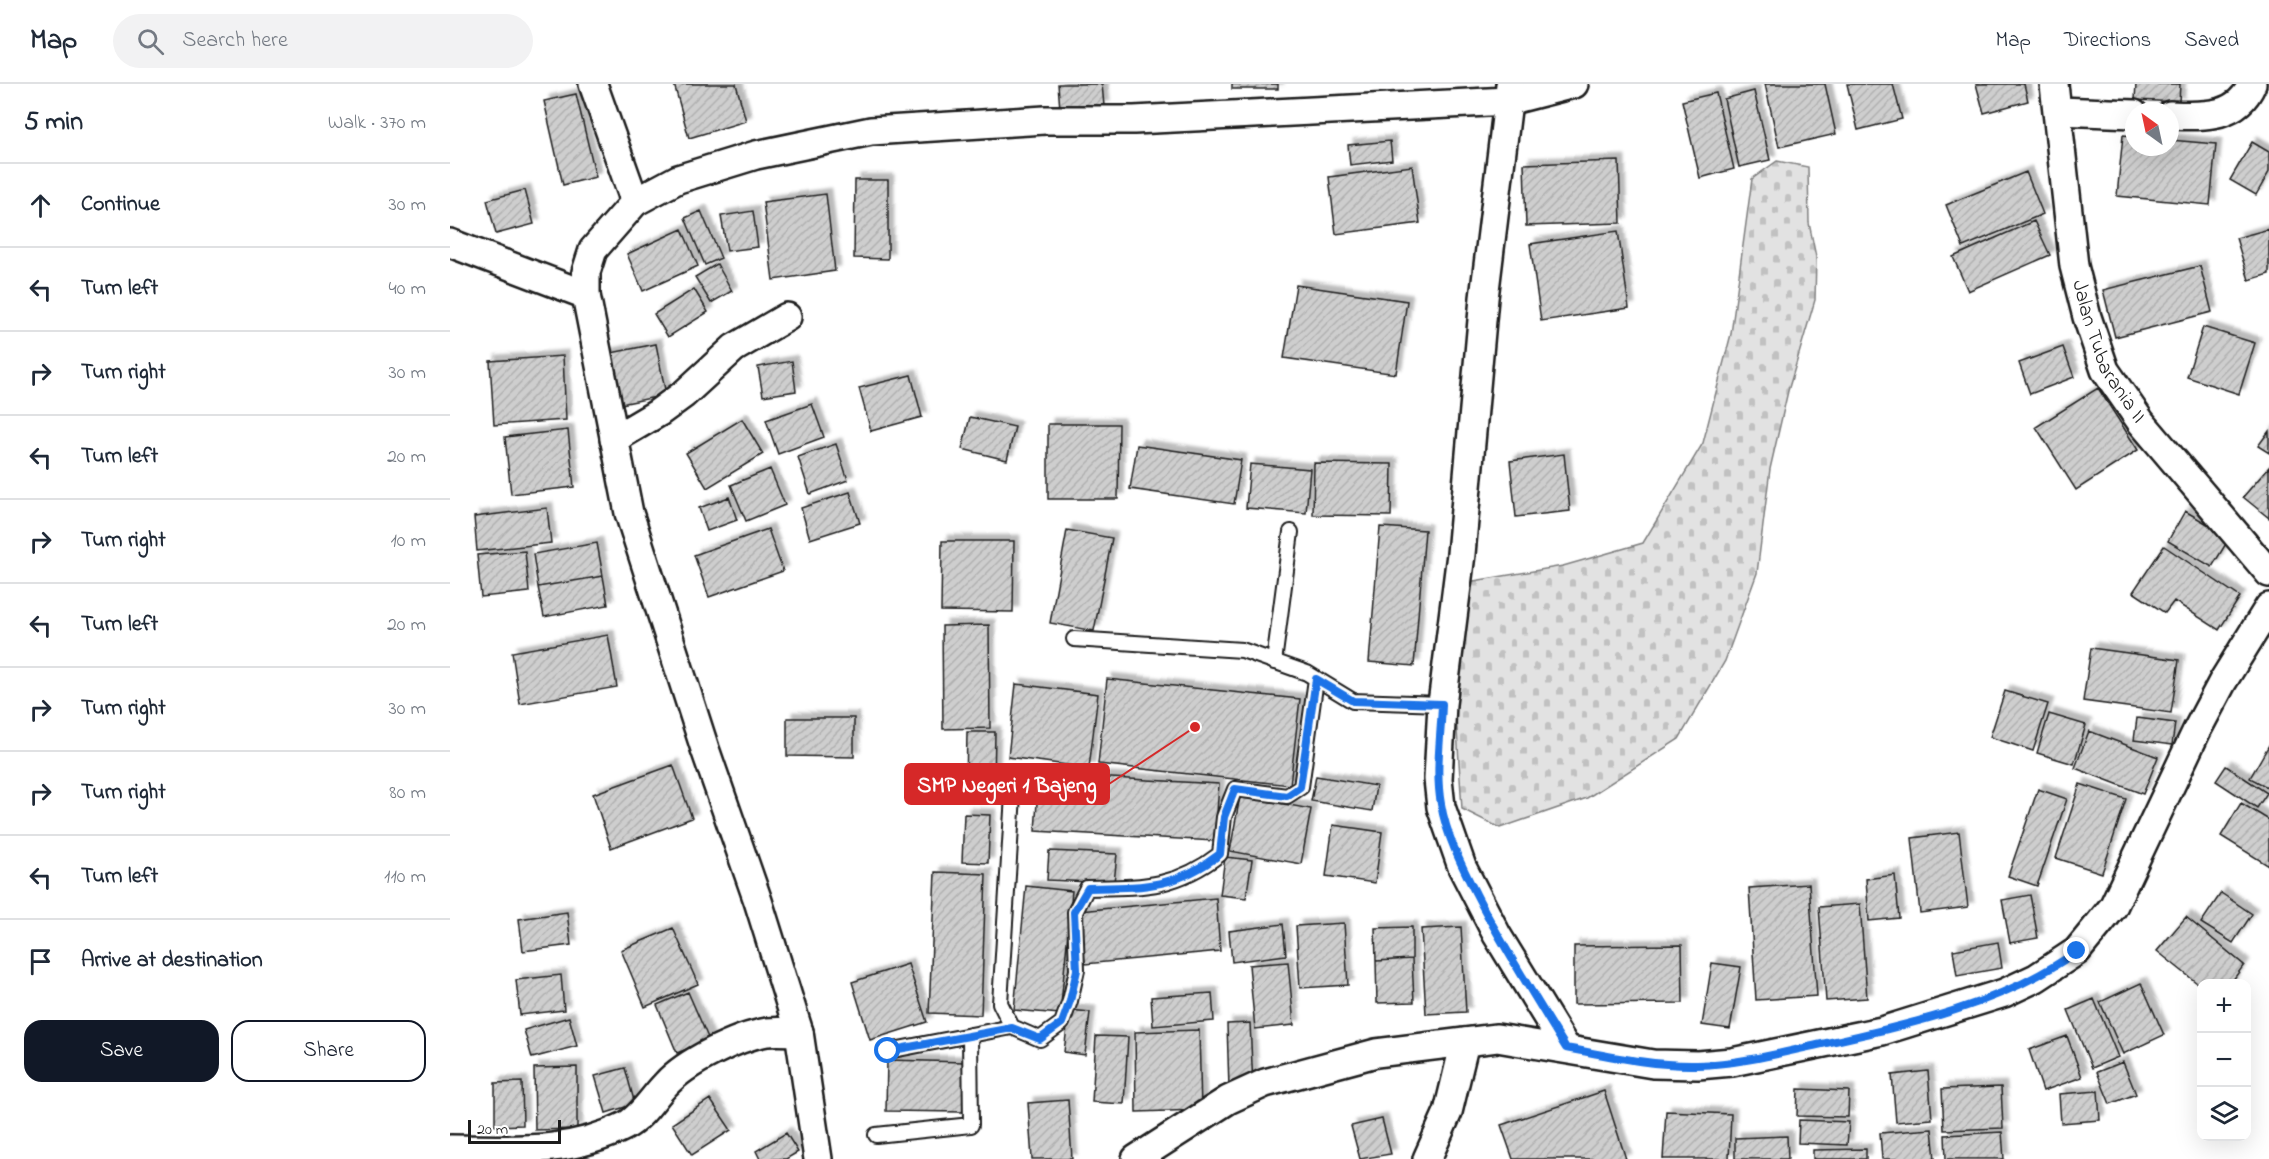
<!DOCTYPE html>
<html lang="en">
<head>
<meta charset="utf-8">
<style>
  body { margin:0; font-family:"Indie Flower",sans-serif; background:#f2f2f3; color:#1f2937 }
  .controls { position:absolute; right:18px; bottom:18px; display:grid; overflow:hidden; border-radius:12px; box-shadow:0 6px 24px #0002 }
  .controls button { width:54px; height:54px; display:grid; place-items:center; padding:0; border:0; border-bottom:2px solid #e0e1e3; background:#fff; color:#1f2937; font:30px sans-serif }
  .compass { position:absolute; left:1675px; top:18px; width:54px; height:54px; border-radius:50%; background:#fff; box-shadow:0 6px 24px #0002; rotate:327deg }
  .scale { position:absolute; left:18px; bottom:15px; width:93px; box-sizing:border-box; padding-left:6px; border:3px solid #1c1c1c; border-top:0; font-size:16px; line-height:21px; white-space:nowrap; color:#1c1c1c; -webkit-text-stroke:4px #fff; paint-order:stroke }
  .stop { position:absolute; width:18px; height:18px; margin:-14px; border:4px solid #1a73e8; border-radius:50%; background:#fff }
  .stop.end { background:#1a73e8; border-color:#fff; box-shadow:0 2px 6px #0008 }
  .list { margin:0; padding:0; list-style:none }
  h2 { display:flex; justify-content:space-between; align-items:center; height:78px; margin:0; padding:0 24px; font-size:26px }
  h2 small { font-size:20px; font-weight:400; color:#747a83 }
  .list li { display:grid; grid-template-columns:39px 1fr auto; gap:18px; align-items:center; box-sizing:border-box; height:84px; padding:0 24px; border-top:2px solid #e0e1e3 }
  .list b { display:block; font-size:22px; white-space:nowrap }
  .list em { font-size:20px; font-style:normal; color:#747a83 }
  .actions { display:flex; gap:12px; padding:18px 24px }
  .actions a { flex:1; padding:14px 0; border:2px solid #111827; border-radius:18px; text-align:center; font-size:21px; color:#111827 }
  .actions .main { background:#111827; color:#fff }
  .icon { flex:none; width:33px; height:33px; fill:none; stroke:currentColor; stroke-width:2; stroke-linecap:round; stroke-linejoin:round }
  .map { position:relative; flex:none; width:1819px; height:1075px; overflow:hidden }
  header { display:flex; align-items:center; gap:36px; box-sizing:border-box; height:84px; padding:0 30px; background:#fff; border-bottom:2px solid #e0e1e3 }
  header strong { font-size:28px }
  nav { display:flex; gap:33px; margin-inline-start:auto; font-size:21px }
  .search { width:420px; height:54px; background:#f2f2f3; display:flex; align-items:center; gap:15px; box-sizing:border-box; padding:0 21px; border-radius:33px; color:#747a83; font-size:22px }
  main { display:flex }
  aside { flex:1; background:#fff }
  .map>svg:first-child { display:block }
</style>
</head>
<body>
<header>
<strong>Map</strong>
<div class="search"><svg class="icon" aria-label="search" viewBox="0 0 24 24"><circle cx="10" cy="10" r="6"/><path d="M15 15l6 6"/></svg>Search here</div>
<nav><a>Map</a><a>Directions</a><a>Saved</a></nav>
</header>
<main>
<aside>
<h2>5 min<small>Walk · 370 m</small></h2>
<ul class="list">
<li><svg class="icon" aria-label="ahead" viewBox="0 0 24 24"><path d="M12 20V5M6 11l6-6 6 6"/></svg><div><b>Continue</b></div><em>30 m</em></li>
<li><svg class="icon" aria-label="left" viewBox="0 0 24 24"><path d="M17 20v-9H6M10 6l-5 5 5 5"/></svg><div><b>Turn left</b></div><em>40 m</em></li>
<li><svg class="icon" aria-label="right" viewBox="0 0 24 24"><path d="M7 20v-9h11M14 6l5 5-5 5"/></svg><div><b>Turn right</b></div><em>30 m</em></li>
<li><svg class="icon" aria-label="left" viewBox="0 0 24 24"><path d="M17 20v-9H6M10 6l-5 5 5 5"/></svg><div><b>Turn left</b></div><em>20 m</em></li>
<li><svg class="icon" aria-label="right" viewBox="0 0 24 24"><path d="M7 20v-9h11M14 6l5 5-5 5"/></svg><div><b>Turn right</b></div><em>10 m</em></li>
<li><svg class="icon" aria-label="left" viewBox="0 0 24 24"><path d="M17 20v-9H6M10 6l-5 5 5 5"/></svg><div><b>Turn left</b></div><em>20 m</em></li>
<li><svg class="icon" aria-label="right" viewBox="0 0 24 24"><path d="M7 20v-9h11M14 6l5 5-5 5"/></svg><div><b>Turn right</b></div><em>30 m</em></li>
<li><svg class="icon" aria-label="right" viewBox="0 0 24 24"><path d="M7 20v-9h11M14 6l5 5-5 5"/></svg><div><b>Turn right</b></div><em>80 m</em></li>
<li><svg class="icon" aria-label="left" viewBox="0 0 24 24"><path d="M17 20v-9H6M10 6l-5 5 5 5"/></svg><div><b>Turn left</b></div><em>110 m</em></li>
<li><svg class="icon" aria-label="arrive" viewBox="0 0 24 24"><path d="M6 21V4h12l-3 4 3 4H6"/></svg><div><b>Arrive at destination</b></div></li>
</ul>
<div class="actions"><a class="main">Save</a><a>Share</a></div>
</aside>
<div class="map">
<svg width="1819" height="1075" viewBox="0 0 1819 1075">
  <defs>
    <pattern id="cemetery-stones" width="16" height="16" patternUnits="userSpaceOnUse" patternTransform="scale(1.5)"><rect width="16" height="16" fill="#e2e2e2"/><path d="M2 7V4a2 2 0 0 1 4 0v3zM10 15v-3a2 2 0 0 1 4 0v3z" fill="#c1c1c1"/></pattern>
    <pattern id="building-hatch" width="6" height="6" patternUnits="userSpaceOnUse" patternTransform="scale(1.5)"><rect width="6" height="6" fill="#cecece"/><path d="M-1 1l2-2M0 6l6-6M5 7l2-2" fill="none" stroke="#b0b0b0"/></pattern>
    <filter id="shadow"><feDropShadow dx="5.5" dy="-5.5" stdDeviation="1.5" flood-color="#0004"/></filter>
  </defs>
  <rect width="100%" height="100%" fill="#fff"/>
  <filter id="ink" filterUnits="userSpaceOnUse"><feTurbulence type="fractalNoise" baseFrequency=".0167" numOctaves="2"/><feDisplacementMap in="SourceGraphic" scale="12" xChannelSelector="R" yChannelSelector="G"/><feConvolveMatrix kernelMatrix="1 2 1 2 8 2 1 2 1" color-interpolation-filters="sRGB"/></filter>
  <g filter="url(#ink)">
    <!-- cemetery -->
    <path fill="url(#cemetery-stones)" stroke="#7f7f7f" stroke-width="1.5" d="M1327 77 1358 83 1359 139 1366 173 1365 216 1338 307 1320 385 1307 489 1275 577 1229 655 1137 714 1050 744 1012 725 1003 583 1012 499 1113 482 1193 459 1253 359 1281 250 1302 95Z"/>
    <!-- building -->
    <path fill="url(#building-hatch)" stroke="#1c1c1c" stroke-width="1.5" filter="url(#shadow)" d="M224 0H286L296 37 239 54Z
      M608 0H652L654 22 610 25Z
      M782 0H828V5H782Z
      M1315 0H1375L1386 50 1329 63Z
      M1397 0H1443L1452 35 1408 46Z
      M1526 0H1574L1578 17 1534 29Z
      M1686 0H1730L1729 18 1685 16Z
      M1304 7 1320 76 1289 83 1274 15Z
      M1266 9 1284 85 1250 94 1232 17Z
      M126 10 146 93 113 101 94 17Z
      M1673 51 1684 52V63H1720V56L1766 60 1760 121 1667 112Z
      M940 57 942 76 900 81 898 61Z
      M1802 58 1819 68V88L1806 111 1780 96Z
      M1169 77 1171 139 1076 142 1074 80Z
      M962 82 970 139 886 150 879 93Z
      M1576 88 1593 130 1513 163 1496 121Z
      M405 96H438V175L404 174Z
      M75 106 84 140 46 150 37 116Z
      M376 110 385 187 323 196 313 118Z
      M251 127 271 174 255 181 235 134Z
      M303 127 308 163 277 167 271 132Z
      M1584 137 1600 171 1518 207 1503 173Z
      M232 145 248 182 193 207 177 170Z
      M1819 145V190L1799 196 1786 154Z
      M1168 147 1179 224 1091 237 1080 160Z
      M267 180 282 207 261 219 245 193Z
      M1750 182 1762 228 1665 253 1653 206Z
      M846 201 957 217 946 290 834 274Z
      M244 205 258 228 218 253 204 230Z
      M1753 243 1805 259 1789 310 1737 293Z
      M206 260 216 311 161 322 151 271Z
      M1613 263 1624 293 1580 310 1569 279Z
      M113 272 116 336 44 341 40 277Z
      M342 277 346 307 313 312 308 283Z
      M461 291 472 333 421 347 409 304Z
      M1648 304 1688 366 1626 406 1586 343Z
      M362 320 374 353 328 370 316 336Z
      M520 333 565 343 557 376 512 365Z
      M292 335 313 370 257 404 236 369Z
      M598 340H669L668 415H598Z
      M118 346 124 403 61 410 55 353Z
      M1819 347V369L1808 362Z
      M386 360 398 396 360 410 348 373Z
      M687 361 791 376 784 420 680 405Z
      M1114 370 1120 427 1066 433 1060 377Z
      M864 379 942 380 941 432 863 431Z
      M800 380 860 385 856 429 796 424Z
      M1819 383V434L1793 413Z
      M320 385 335 421 296 437 281 401Z
      M400 408 410 439 360 455 351 424Z
      M279 413 287 436 257 447 249 424Z
      M97 424 101 459 27 467 24 433Z
      M1735 427 1780 453 1762 483 1718 457Z
      M930 443 975 446 964 582 919 578Z
      M318 445 333 487 259 513 244 471Z
      M617 446 662 454 644 547 600 539Z
      M492 457H564L563 528 491 527Z
      M147 459 153 492 88 503 83 470Z
      M1714 462 1790 513 1769 546 1724 517 1715 529 1683 508Z
      M75 467 79 508 31 513 27 471Z
      M153 492 158 521 94 533 88 503Z
      M539 541 540 644 493 645 492 542Z
      M158 551 167 603 70 620 62 568Z
      M1641 564 1729 576 1721 629 1633 617Z
      M657 595 850 615 840 701 648 680Z
      M566 600 648 610 639 684 558 673Z
      M1555 607 1598 620 1583 667 1540 653Z
      M1599 630 1636 641 1624 680 1587 669Z
      M337 634H404V673L337 672Z
      M1687 634 1725 639 1722 661 1684 656Z
      M1639 647 1708 673 1693 710 1625 684Z
      M517 648H545L544 702H516Z
      M1819 661V704L1800 694Z
      M223 681 242 734 161 764 143 710Z
      M1776 682 1817 709 1807 724 1766 697Z
      M589 690 769 700 765 757 585 747Z
      M866 692 926 702 922 727 861 717Z
      M1630 700 1676 715 1652 789 1606 774Z
      M1588 705 1617 715 1587 802 1558 792Z
      M790 712 861 725 851 780 780 767Z
      M1791 719 1819 736V782L1771 752Z
      M514 730 540 731 538 779 512 778Z
      M883 741 932 748 925 799 876 792Z
      M1509 748 1518 823 1470 829 1462 754Z
      M599 767 667 770 664 799 597 796Z
      M775 773 802 776 796 814 770 811Z
      M485 788 536 790 531 931 479 929Z
      M1445 791 1449 834 1419 837 1416 795Z
      M1359 800 1367 912 1306 916 1299 804Z
      M576 802 622 807 610 930 564 926Z
      M1771 809 1802 830 1783 859 1751 839Z
      M1580 811 1588 854 1560 859 1552 816Z
      M766 814 770 867 635 880 630 827Z
      M1410 820 1417 914 1376 917 1369 823Z
      M117 828 121 861 73 867 69 835Z
      M1736 833 1794 881 1780 900H1752V903L1707 867Z
      M894 839 898 901 850 904 846 842Z
      M833 840 836 871 782 878 779 847Z
      M962 843V875L926 877 925 844Z
      M1011 843 1016 928 976 930 971 845Z
      M223 844 248 900 195 923 171 866Z
      M1548 858 1552 884 1507 892 1503 866Z
      M1232 861 1233 919 1124 920V862Z
      M962 875 964 918 927 919 926 877Z
      M838 878 844 941 805 945 799 881Z
      M1262 879 1291 883 1280 945 1252 941Z
      M458 880 477 938 420 956 402 898Z
      M111 891 114 926 70 931 66 896Z
      M1691 899 1714 951 1673 970 1650 918Z
      M238 908 259 956 227 969 207 921Z
      M762 909 764 937 703 942 701 913Z
      M1644 915 1668 973 1642 984 1618 926Z
      M619 926 640 928 635 971 614 968Z
      M119 933 127 962 82 974 74 946Z
      M800 939 803 1002 779 1004 777 940Z
      M749 946 751 1026 686 1028 685 948Z
      M646 952 678 953 674 1020 642 1018Z
      M1617 952 1632 993 1593 1007 1579 966Z
      M437 976 514 978 513 1028 436 1027Z
      M1673 978 1686 1010 1660 1020 1647 988Z
      M127 983V1045L85 1046 84 984Z
      M175 984 185 1020 156 1029 145 992Z
      M1478 987 1482 1035 1446 1038 1442 991Z
      M72 998 73 1041 45 1042V999Z
      M1551 1003 1553 1044 1494 1046 1492 1005Z
      M1348 1005 1399 1007 1398 1033 1347 1032Z
      M1154 1007 1176 1075H1063L1051 1041Z
      M1648 1007 1650 1036 1611 1039 1609 1010Z
      M260 1015 281 1046 242 1071 222 1040Z
      M618 1016 622 1075H582L578 1019Z
      M1216 1027 1281 1030 1279 1075H1213Z
      M932 1035 941 1070 910 1075 901 1042Z
      M1349 1036 1399 1038 1397 1061 1348 1059Z
      M1482 1045 1485 1075H1432L1430 1049Z
      M1552 1048 1554 1075H1496L1495 1051Z
      M336 1049 348 1068 336 1075H310L306 1067Z
      M1337 1052 1338 1075H1285V1054Z
      M1416 1065V1075H1363V1066Z"/>
    <g fill="none" stroke-linecap="round" stroke-linejoin="round">
      <defs>
        <path id="service" d="M624 555 792 566 857 589 903 617 992 620
          M824 578 841 448
          M564 695 550 919 562 943 590 955 612 939 620 917 627 886 625 828 637 804C692 803 725 805 770 770L774 733 785 705 837 712 851 703 866 595
          M438 967 562 943
          M426 1051 521 1041 520 951"/>
        <g id="minor">
          <path d="M143 0 185 118"/>
          <path id="s1" d="M1604 0 1624 182 1637 233 1655 286 1691 338 1819 489"/>
          <path d="M1060 1 1034 214 1011 470 992 620 988 695 991 723 1012 783 1047 851 1116 964"/>
          <path d="M1609 27 1684 30"/>
          <path d="M1720 31C1752 32 1787 35 1802 0"/>
          <path d="M0 159 136 211"/>
          <path d="M164 355 208 329 234 310 284 264 337 233"/>
          <path d="M0 1065C60 1065 119 1071 175 1042 192 1033 203 1013 216 1000 236 978 287 953 317 948 327 947 339 948 349 948"/>
          <path d="M368 1075 349 948 308 817 255 665 179 429 136 211V188L143 166 185 118 228 95 306 71 421 47 595 36H684L1058 17 1124 0"/>
          <path d="M686 1075 778 1016 815 999 926 969 1047 954 1203 980 1248 981 1282 978 1432 947 1554 909 1586 894 1627 867 1663 823 1747 646 1773 597 1819 523"/>
          <path d="M977 1075 998 1028 1015 958"/>
        </g>
      </defs>
      <!-- service casing -->
      <use href="#service" stroke="#1c1c1c" stroke-width="18"/>
      <!-- minor casing -->
      <use href="#minor" stroke="#1c1c1c" stroke-width="32"/>
      <!-- service -->
      <use href="#service" stroke="#fff" stroke-width="14"/>
      <!-- minor -->
      <use href="#minor" stroke="#fff" stroke-width="27"/>
    </g>
  </g>
  <g fill="none" stroke-linecap="round" stroke-linejoin="round" filter="url(#ink)">
    <!-- route -->
    <path stroke="#1a73e8" stroke-width="8" d="M438 967 562 944 590 955 612 939 620 917 627 886 624 828 638 804C692 803 725 805 770 770L774 733 785 705 837 712 850 703 866 595 903 617 992 620C991 653 985 687 991 720 996 751 1012 782 1026 810 1053 863 1085 913 1116 964 1159 972 1202 982 1247 981 1289 980 1331 969 1372 960 1459 941 1554 920 1627 867"/>
  </g>
  <g text-anchor="middle" dominant-baseline="central" stroke-width="5" stroke-linejoin="round" paint-order="stroke">
    <!-- street labels -->
    <g font-size="21" fill="#1c1c1c" stroke="#fff">
      <text stroke="none"><textPath href="#s1" startOffset="276">Jalan Tubarania II</textPath></text>
    </g>
  </g>
  <!-- callouts -->
  <path fill="none" stroke="#d62828" stroke-width="2" d="M745 643L659 700"/>
  <circle fill="#d62828" stroke="#fff" stroke-width="2" cx="745" cy="643" r="6"/>
  <rect fill="#d62828" stroke="#d62828" stroke-width="2" x="455" y="680" width="204" height="40" rx="6"/>
  <g font-size="22" text-anchor="middle" font-weight="bold" fill="#fff">
    <text x="557" y="708">SMP Negeri 1 Bajeng</text>
  </g>
</svg>
<div class="controls">
<button>+</button>
<button>−</button>
<button><svg class="icon" aria-label="layers" viewBox="0 0 24 24"><path d="M12 4l9 5-9 5-9-5zM3 14l9 5 9-5"/></svg></button>
</div>
<svg class="compass" viewBox="-18 -18 36 36"><path d="M0-13l5 13h-10z" fill="#e53935"/><path d="M0 13l5-13h-10z" fill="#747a83"/></svg>
<div class="scale">20 m</div>
<div class="stop" style="left:438px;top:967px"></div>
<div class="stop end" style="left:1627px;top:867px"></div>
</div>
</main>
</body>
</html>
